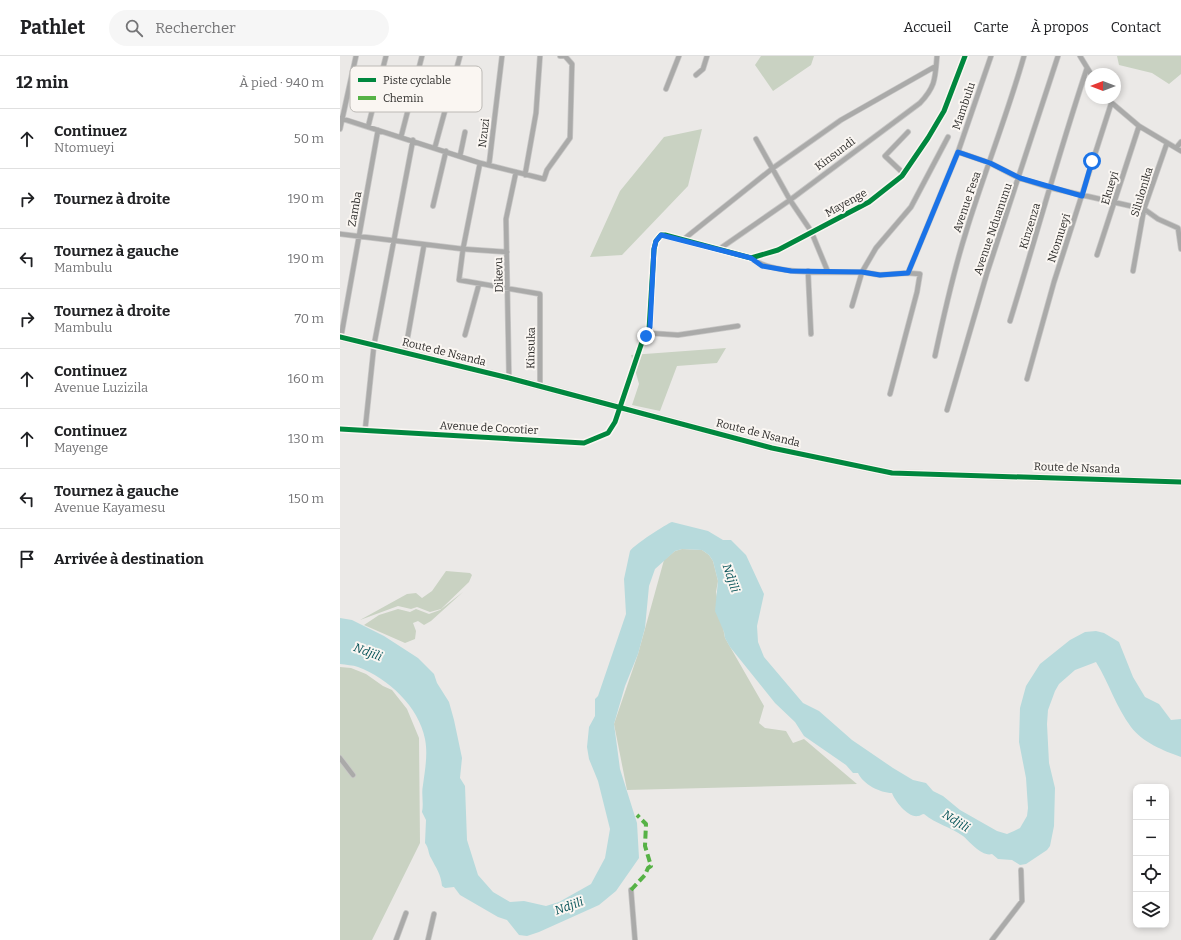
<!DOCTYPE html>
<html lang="fr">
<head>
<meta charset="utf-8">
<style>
  body { margin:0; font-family:Bitter,serif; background:#f6f6f6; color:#202124 }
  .controls { position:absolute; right:12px; bottom:12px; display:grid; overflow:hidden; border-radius:8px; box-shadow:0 2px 6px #0003 }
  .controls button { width:36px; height:36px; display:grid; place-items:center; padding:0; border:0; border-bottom:1px solid #e0e0e0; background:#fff; color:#202124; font:20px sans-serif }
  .compass { position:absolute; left:745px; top:12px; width:36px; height:36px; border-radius:50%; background:#fff; box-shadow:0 2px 6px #0003; rotate:270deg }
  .stop { position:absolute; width:12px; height:12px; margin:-9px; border:3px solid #1a73e8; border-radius:50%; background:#fff }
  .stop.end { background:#1a73e8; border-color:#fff; box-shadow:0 1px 4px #0008 }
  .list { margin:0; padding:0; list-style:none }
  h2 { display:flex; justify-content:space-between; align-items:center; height:52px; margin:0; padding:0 16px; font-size:17px }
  h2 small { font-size:13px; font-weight:400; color:#757577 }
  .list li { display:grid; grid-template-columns:26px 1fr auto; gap:12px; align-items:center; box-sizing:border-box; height:60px; padding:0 16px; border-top:1px solid #e0e0e0 }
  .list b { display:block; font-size:15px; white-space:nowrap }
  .list p { margin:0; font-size:13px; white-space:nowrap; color:#757577 }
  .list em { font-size:13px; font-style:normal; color:#757577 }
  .icon { flex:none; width:22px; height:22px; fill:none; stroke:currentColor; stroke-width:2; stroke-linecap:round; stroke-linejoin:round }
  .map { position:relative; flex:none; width:841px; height:884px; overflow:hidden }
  header { display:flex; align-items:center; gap:24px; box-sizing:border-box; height:56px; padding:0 20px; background:#fff; border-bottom:1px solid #e0e0e0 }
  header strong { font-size:19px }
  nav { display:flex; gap:22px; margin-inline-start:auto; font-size:14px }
  .search { width:280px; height:36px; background:#f6f6f6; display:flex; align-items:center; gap:10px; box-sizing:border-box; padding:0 14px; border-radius:22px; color:#757577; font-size:15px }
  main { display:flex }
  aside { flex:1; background:#fff }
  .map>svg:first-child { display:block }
</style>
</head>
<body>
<header>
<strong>Pathlet</strong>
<div class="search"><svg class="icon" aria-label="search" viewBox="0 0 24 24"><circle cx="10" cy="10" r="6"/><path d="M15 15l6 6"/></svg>Rechercher</div>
<nav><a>Accueil</a><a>Carte</a><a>À propos</a><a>Contact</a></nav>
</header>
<main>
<aside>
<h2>12 min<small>À pied · 940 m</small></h2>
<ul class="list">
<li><svg class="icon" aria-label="ahead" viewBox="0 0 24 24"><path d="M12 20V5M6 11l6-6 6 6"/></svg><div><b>Continuez</b><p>Ntomueyi</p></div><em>50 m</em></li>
<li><svg class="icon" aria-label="right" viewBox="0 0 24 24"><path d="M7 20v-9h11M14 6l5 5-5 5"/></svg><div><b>Tournez à droite</b></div><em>190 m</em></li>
<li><svg class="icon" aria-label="left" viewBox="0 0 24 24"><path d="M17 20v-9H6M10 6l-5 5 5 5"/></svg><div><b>Tournez à gauche</b><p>Mambulu</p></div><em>190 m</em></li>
<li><svg class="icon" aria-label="right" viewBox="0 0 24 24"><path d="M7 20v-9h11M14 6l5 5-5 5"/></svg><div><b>Tournez à droite</b><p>Mambulu</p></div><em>70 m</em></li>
<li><svg class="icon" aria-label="ahead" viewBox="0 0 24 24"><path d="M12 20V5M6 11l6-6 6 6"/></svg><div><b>Continuez</b><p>Avenue Luzizila</p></div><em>160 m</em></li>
<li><svg class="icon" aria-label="ahead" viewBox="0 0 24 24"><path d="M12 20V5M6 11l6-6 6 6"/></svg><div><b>Continuez</b><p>Mayenge</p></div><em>130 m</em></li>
<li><svg class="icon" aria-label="left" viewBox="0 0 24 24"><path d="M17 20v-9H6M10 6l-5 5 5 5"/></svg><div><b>Tournez à gauche</b><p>Avenue Kayamesu</p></div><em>150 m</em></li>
<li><svg class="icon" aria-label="arrive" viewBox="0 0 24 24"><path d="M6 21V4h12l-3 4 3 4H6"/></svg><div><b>Arrivée à destination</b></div></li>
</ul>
</aside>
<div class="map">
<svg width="841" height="884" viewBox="0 0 841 884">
  <rect width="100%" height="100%" fill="#ebe9e7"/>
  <!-- green -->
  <path fill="#c9d2c2" d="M421 0H474L471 9 433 35 415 9Z
    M777 0H841V18L829 28 812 17 779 9Z
    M362 73 348 130 282 199 250 201 280 135 324 81Z
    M386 292 377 307 337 310 320 355 292 349 299 328 291 299Z
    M342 493 362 494 369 499 373 505 378 525 376 536 385 582 424 650 419 667 425 672 446 675 453 687 464 683 517 728 287 734 274 668 298 598 324 504 335 495Z
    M106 515 130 517 132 519 129 526 101 553 90 556 77 551 71 553 58 550 20 564 67 538 76 537 82 542 92 535Z
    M123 536 91 565 84 569 78 565 73 567 76 575 75 583 65 587 24 569 39 559 58 553 70 556 76 553 89 558 100 554Z
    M0 611 11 612 26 618 43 630 52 634 67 653 79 682 80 787 32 884H0Z"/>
  <!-- water -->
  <path fill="#b7dadc" d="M332 466 368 475 383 484H391L406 499 424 538 417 570 418 586 424 601 463 647 479 655 512 684 553 712 573 724 586 727 593 735 603 740 620 754 657 775 667 778 674 775 680 772 687 760 688 752 686 722 679 686 680 652 686 630 700 608 730 584 745 576 756 575 764 577 779 586 793 621 805 641 819 648 831 664 841 663V701C824 695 802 686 791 671 776 651 769 627 756 606L735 614 719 628 715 635 708 654 707 668 709 707 715 732 714 770 710 790 707 794 686 808 680 809 672 804 658 803 652 798C642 801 630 786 623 780 611 771 596 768 584 758 582 758 580 760 578 760 568 762 555 745 552 737 540 737 523 728 518 717H513L506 709 464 680 455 666 435 647 390 591 385 582 384 576 375 555 378 525 373 505 369 499 362 494 342 493 335 495 315 513 309 530 305 572 298 598 285 630 274 668 280 713 297 767 299 802 276 835 259 849 199 876 187 880 179 879 167 864 158 861 120 839 114 831 105 832 102 830C101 818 96 812 91 802 88 797 89 792 85 787L86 764 82 756C84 747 81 738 83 729 85 714 88 698 85 683 79 651 48 622 18 611 13 609 6 609 0 608V562L12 564 44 580 78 602 94 618 97 627 109 646 114 664 122 702 120 722 125 730 127 784 138 819 153 836 170 846 184 845 206 850 219 846 251 828 265 802 270 773 258 725 249 703 247 691 249 671 255 660V643L258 640 286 558 284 523 290 495C294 489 326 468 332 466Z"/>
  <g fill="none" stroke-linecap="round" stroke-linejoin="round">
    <defs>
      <path id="minor" d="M740 0 751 18
        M356 19 363 13 367 0
        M326 33 339 0
        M766 42 799 70 841 95
        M0 62 140 107 204 123 207 114 230 82 232 8 225 0H220
        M28 71 46 0
        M0 73 16 0
        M61 81 82 0
        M416 83 450 144 471 175 488 216
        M95 91 120 0
        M836 92 841 86
        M618 96 650 107 679 122 711 132 804 153 818 163 838 172 841 193
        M120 100 125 76
        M140 107 123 193 119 224 200 238V331
        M149 109 162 0
        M563 117 545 100 568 76
        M185 119 196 57 200 0
        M93 150 106 95
        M0 178 123 193 167 196
        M344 183 433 112 501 64 596 10
        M378 194 450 144 580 47C596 30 595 22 597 0
        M757 199 799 70
        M411 202C434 220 491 216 522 216L536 192 571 151 608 81
        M468 215 471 278
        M793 215 804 153 827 87
        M512 250 522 216 540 219 568 217 618 96 651 0
        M670 265C696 181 719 96 747 12
        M308 277 338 279 398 270
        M125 279 139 228
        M1 281 38 74
        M65 296 84 189
        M595 300C604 258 613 217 626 176 644 117 667 60 684 0
        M169 322 166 163 176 116
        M687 323 714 226 771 48
        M550 338 577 236 580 218 568 217
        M607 354 647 217 718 0
        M0 373 244 387 268 377 275 366 302 286 309 274 314 193 316 185 321 179H325L411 202 438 194 529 146 562 120 588 82 604 55 625 0
        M25 375 34 289 73 84
        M0 702 13 719
        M291 834 295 884
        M56 884 66 857
        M88 884 94 858
        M652 884 682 845 681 814"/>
      <path id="tertiary" d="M0 281 169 322 432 392 552 417 841 426"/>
    </defs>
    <!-- minor casing -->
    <use href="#minor" stroke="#c8c7c6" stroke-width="6"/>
    <!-- tertiary casing -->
    <use href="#tertiary" stroke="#c8c7c6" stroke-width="8"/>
    <!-- minor -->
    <use href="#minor" stroke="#aaaaa9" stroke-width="4.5"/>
    <!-- tertiary -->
    <use href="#tertiary" stroke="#aaaaa9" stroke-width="6"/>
    <!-- quiet -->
    <path stroke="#56b246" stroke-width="4" stroke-dasharray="8 4" stroke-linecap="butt" d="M291 834 305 819 308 812 311 810 305 790 306 768 297 759"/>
    <defs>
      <path id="cycleway" d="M0 281 169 322 432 392 552 417 841 426
        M0 373 244 387 268 377 275 366 302 286 309 274 314 193 316 185 321 179H325L411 202 438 194 529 146 562 120 588 82 604 55 625 0"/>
    </defs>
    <!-- cycleway casing -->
    <use href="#cycleway" stroke="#faf6f2" stroke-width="8"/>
    <!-- cycleway -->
    <use href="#cycleway" stroke="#00873e" stroke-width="5"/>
  </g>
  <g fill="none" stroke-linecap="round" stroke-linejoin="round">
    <!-- route -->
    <path stroke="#1a73e8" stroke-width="5" d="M306 280 310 271 314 193 316 185 321 179 411 202 422 210 451 215 522 216 540 219 568 217 618 96 650 107 680 122 742 140 752 105"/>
  </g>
  <g text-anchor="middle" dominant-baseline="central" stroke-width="4" stroke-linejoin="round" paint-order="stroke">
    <!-- street labels -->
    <g font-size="11" fill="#2e2d2b" stroke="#faf6f2">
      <text transform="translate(624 50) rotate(-71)">Mambulu</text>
      <text transform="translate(144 77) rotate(-83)">Nzuzi</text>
      <text transform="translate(495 98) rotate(-37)">Kinsundi</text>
      <text transform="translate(770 132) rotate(-73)">Ekueyi</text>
      <text transform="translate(802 136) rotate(-73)">Silulonika</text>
      <text transform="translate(627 146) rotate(-71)">Avenue Fesa</text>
      <text transform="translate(506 147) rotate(-29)">Mayenge</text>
      <text transform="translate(15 153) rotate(-80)">Zamba</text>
      <text transform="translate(690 170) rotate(-73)">Kinzenza</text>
      <text transform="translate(653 173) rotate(-71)">Avenue Nduanunu</text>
      <text transform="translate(719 182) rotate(-72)">Ntomueyi</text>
      <text transform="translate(159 219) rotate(-91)">Dikevu</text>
      <text transform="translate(191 292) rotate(-89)">Kinsuka</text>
      <text transform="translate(104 296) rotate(14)">Route de Nsanda</text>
      <text transform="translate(149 372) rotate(3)">Avenue de Cocotier</text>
      <text transform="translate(418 377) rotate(14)">Route de Nsanda</text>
      <text transform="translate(737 412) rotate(2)">Route de Nsanda</text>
    </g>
    <!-- water labels -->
    <g font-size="12" font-style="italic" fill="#055257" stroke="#faf6f2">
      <text transform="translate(391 522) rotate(71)">Ndjili</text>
      <text transform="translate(28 596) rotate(21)">Ndjili</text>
      <text transform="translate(616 765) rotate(32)">Ndjili</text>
      <text transform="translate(229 850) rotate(-20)">Ndjili</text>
    </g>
  </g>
  <!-- legend -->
  <rect x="10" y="10" width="132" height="46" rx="6" fill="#faf6f2" stroke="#bdbab6" stroke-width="1"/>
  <rect x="18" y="22" width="18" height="4" fill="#00873e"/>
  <rect x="18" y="40" width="18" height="4" fill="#56b246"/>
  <g font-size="11" fill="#2e2d2b">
    <text x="43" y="28">Piste cyclable</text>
    <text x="43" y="46">Chemin</text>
  </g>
</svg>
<div class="controls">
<button>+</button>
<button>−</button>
<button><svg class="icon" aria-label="locate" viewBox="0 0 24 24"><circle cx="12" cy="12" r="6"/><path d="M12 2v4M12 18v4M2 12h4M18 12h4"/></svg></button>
<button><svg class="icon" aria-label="layers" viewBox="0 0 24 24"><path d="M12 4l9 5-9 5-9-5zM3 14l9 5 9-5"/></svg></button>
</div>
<svg class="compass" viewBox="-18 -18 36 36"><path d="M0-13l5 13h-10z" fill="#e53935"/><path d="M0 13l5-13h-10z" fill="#757577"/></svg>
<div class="stop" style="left:752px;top:105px"></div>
<div class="stop end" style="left:306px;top:280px"></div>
</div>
</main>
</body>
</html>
